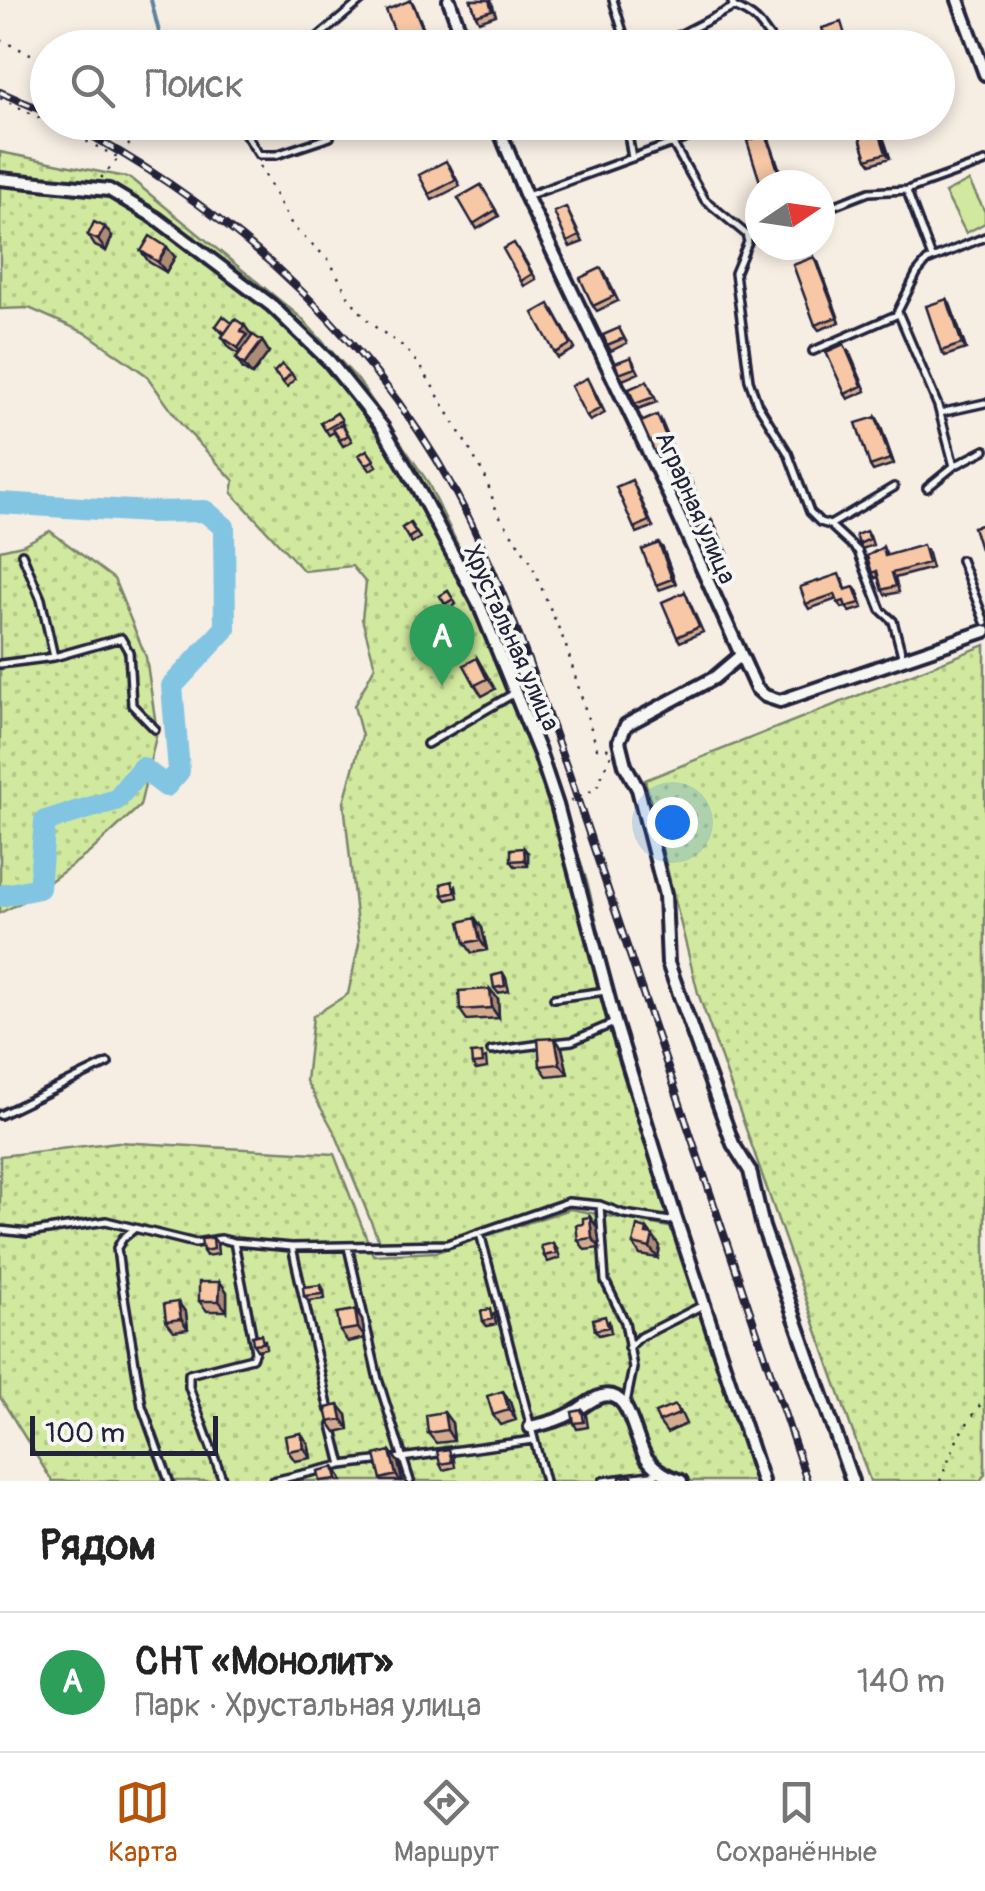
<!DOCTYPE html>
<html lang="ru">
<head>
<meta charset="utf-8">
<style>
  body { margin:0; font-family:Pangolin,sans-serif; background:#f2f2f2; color:#222 }
  .compass { position:absolute; left:745px; top:170px; width:90px; height:90px; border-radius:50%; background:#fff; box-shadow:0 5px 15px #0003; rotate:77deg }
  .scale { position:absolute; left:30px; bottom:25px; width:188px; box-sizing:border-box; padding-left:10px; border:5px solid #22223b; border-top:0; font-size:28px; line-height:35px; white-space:nowrap; color:#22223b; -webkit-text-stroke:8px #f6f6f2; paint-order:stroke }
  .you { position:absolute; left:672px; top:822px; width:35px; height:35px; margin:-25px; border:8px solid #fff; border-radius:50%; background:#1a73e8; box-shadow:0 0 0 15px #1a73e833 }
  .badge { display:grid; place-items:center; width:65px; height:65px; border-radius:50%; background:#b45309; color:#fff; font-size:32px; font-weight:700 }
  .pin { position:absolute; translate:-50% -82px; filter:drop-shadow(0 2px 5px #0008) }
  .pin::after { content:''; position:absolute; top:52px; width:35px; height:30px; background:inherit; clip-path:polygon(0 0,100% 0,50% 100%) }
  .list { margin:0; padding:0; list-style:none }
  h2 { display:flex; justify-content:space-between; align-items:center; height:130px; margin:0; padding:0 40px; font-size:42px }
  h2 small { font-size:32px; font-weight:400; color:#767676 }
  .list li { display:grid; grid-template-columns:65px 1fr auto; gap:30px; align-items:center; box-sizing:border-box; height:140px; padding:0 40px; border-top:2px solid #e0e0e0 }
  .list b { display:block; font-size:38px; white-space:nowrap }
  .list p { margin:0; font-size:32px; white-space:nowrap; color:#767676 }
  .list em { font-size:32px; font-style:normal; color:#767676 }
  .icon { flex:none; width:55px; height:55px; fill:none; stroke:currentColor; stroke-width:2; stroke-linecap:round; stroke-linejoin:round }
  .map { position:relative; flex:none; width:985px; height:1481px; overflow:hidden }
  .search { position:absolute; background:#fff; box-shadow:0 5px 15px #0003; left:30px; right:30px; top:30px; height:110px; display:flex; align-items:center; gap:25px; box-sizing:border-box; padding:0 35px; border-radius:55px; color:#767676; font-size:38px }
  .sheet { height:270px; background:#fff }
  nav { display:flex; justify-content:space-around; align-items:center; box-sizing:border-box; height:140px; border-top:2px solid #e0e0e0; background:#fff; font-size:28px; color:#767676 }
  nav a { display:grid; justify-items:center; gap:5px }
  nav .on { color:#b45309 }
  .map>svg:first-child { display:block }
</style>
</head>
<body>
<div class="map">
<svg width="985" height="1481" viewBox="0 0 985 1481">
  <defs>
    <pattern id="grass-dots" width="8" height="8" patternUnits="userSpaceOnUse" patternTransform="scale(2.5)"><rect width="8" height="8" fill="#d1e99e"/><path d="M2 2h.1M6 6h.1" fill="none" stroke="#b3c889" stroke-width="1.8" stroke-linecap="round"/></pattern>
  </defs>
  <rect width="100%" height="100%" fill="#f6ede3"/>
  <filter id="ink" filterUnits="userSpaceOnUse"><feTurbulence type="fractalNoise" baseFrequency=".01" numOctaves="2"/><feDisplacementMap in="SourceGraphic" scale="20" xChannelSelector="R" yChannelSelector="G"/><feConvolveMatrix kernelMatrix="1 2 1 2 8 2 1 2 1" color-interpolation-filters="sRGB"/></filter>
  <g filter="url(#ink)">
    <!-- grass -->
    <path fill="url(#grass-dots)" stroke="#7a866c" stroke-width="2.5" d="M0 152 130 178 300 317 358 380 427 481 482 595 535 724 588 885 619 1015 674 1208 666 1218 568 1199 448 1241 380 1244 336 1135 306 1081 313 1016 348 994 359 944 344 802 362 736 354 706 375 666 362 619 366 583 352 566 304 571 232 493 234 481 181 424 146 375 88 334 29 308 0 309Z
      M50 531 114 579 146 657 157 732 140 806 89 853 20 903 0 913V550L22 545Z
      M985 645V1474L980 1481H870L698 993 645 780Z
      M118 1142 334 1154 373 1255 437 1252 570 1209 674 1228 757 1481H52L0 1397V1156Z"/>
    <!-- park -->
    <path fill="#d1e99e" stroke="#7a866c" stroke-width="2.5" d="M969 181 985 212V223L966 233 945 193Z"/>
    <g fill="none" stroke-linecap="round" stroke-linejoin="round">
      <!-- stream -->
      <path stroke="#5c84a0" stroke-width="4" d="M151 0 163 48"/>
      <!-- river -->
      <path stroke="#82c5e3" stroke-width="22" d="M0 503 149 512 205 511 224 527 225 629 172 686 179 771 166 786 142 768 116 800 45 821 39 888 0 896"/>
      <defs>
        <path id="lane" d="M613 0 628 48
          M731 0 734 7C760 18 761 26 777 48
          M305 48 362 0
          M654 48 734 7
          M238 122 259 155H276L330 137
          M626 122 632 158
          M673 144 705 200 746 234 748 242 735 273 749 380 757 403 788 453 810 512 820 522 830 525 894 487
          M907 191 932 258
          M527 196 731 122
          M820 211 869 192 907 190 985 162
          M747 238 760 234
          M898 312 938 406 954 466
          M813 351 896 315 917 273 927 261 985 237
          M940 413 985 403
          M927 488 954 466 985 450
          M830 525 858 551 881 610 893 621 903 659
          M961 560 985 622
          M54 657 121 638 129 652 132 705 155 729
          M0 664 54 657 41 599 22 554
          M427 744 513 694
          M554 998 606 991
          M553 1043 572 1041 614 1023
          M491 1051 542 1044
          M0 1115 108 1063
          M600 1205 605 1281 625 1322 633 1368 626 1403
          M134 1229 123 1238 117 1248 120 1273 142 1406 169 1481
          M0 1230 28 1233 106 1221 195 1243 221 1239 234 1242
          M480 1233 545 1481
          M292 1247 329 1410
          M348 1247 378 1379 410 1481
          M628 1348 640 1337 703 1305
          M332 1425 342 1465
          M394 1459 533 1440
          M223 1481 189 1387V1374L252 1358 255 1351 234 1242 292 1247 447 1244 568 1202 600 1205 624 1214 670 1221 675 1216
          M273 1481 342 1465 383 1460
          M603 1481 658 1474"/>
        <path id="street" d="M449 0 466 48
          M958 0 985 74
          M496 122 526 196 664 484 756 688 765 696 780 701 985 631
          M0 179 109 190 156 218 271 305 329 361 383 428 417 487 478 602 540 754 557 805 615 1022 675 1216 762 1481
          M740 656 714 678 626 725 619 741 625 765 638 789 665 895 668 963 733 1144 750 1171 763 1227 852 1481
          M530 1427C546 1424 560 1420 574 1412 583 1407 593 1398 602 1396 632 1388 633 1442 648 1460 657 1471 667 1476 681 1481"/>
      </defs>
      <!-- lane casing -->
      <use href="#lane" stroke="#22223b" stroke-width="12"/>
      <!-- street casing -->
      <use href="#street" stroke="#22223b" stroke-width="18"/>
      <!-- path -->
      <path stroke="#22223b" stroke-width="2.5" stroke-dasharray="2.5 8" stroke-linecap="butt" d="M0 40 48 62
        M0 98 48 122
        M49 122 119 158
        M260 166 293 227 329 260 350 299 371 324 404 347 423 370 485 476 497 512 530 561 565 643 597 748 610 749
        M101 178C113 166 122 152 133 140 142 131 152 132 160 122
        M570 801 596 789 611 755
        M940 1481 959 1435 985 1398"/>
      <!-- lane -->
      <use href="#lane" stroke="#f6f6f2" stroke-width="5"/>
      <!-- street -->
      <use href="#street" stroke="#f6f6f2" stroke-width="10"/>
      <defs>
        <path id="rail" d="M0 92 48 113
          M66 122C237 211 389 351 473 527 511 606 539 691 569 774L807 1481"/>
      </defs>
      <!-- rail casing -->
      <use href="#rail" stroke="#22223b" stroke-width="8"/>
      <!-- rail -->
      <use href="#rail" stroke="#f6f6f2" stroke-width="4" stroke-dasharray="11" stroke-linecap="butt"/>
    </g>
    <!-- wall -->
    <path fill="#d4ab8f" stroke="#22223b" stroke-width="2.5" d="M471 0H491L496 15 479 21 476 15Z
      M432 122H454L437 130Z
      M518 122H538L539 126 523 131Z
      M855 122H878L890 158 871 164 867 159Z
      M450 166 460 186 432 200 429 194Z
      M481 185 499 216 477 229 458 198Z
      M566 207 583 242 570 247 567 242Z
      M88 235 112 237 106 251 95 246Z
      M518 248 536 279 524 286 521 281Z
      M141 251 175 257 166 272 149 262Z
      M814 257 818 262 840 322 819 330 815 325Z
      M605 273 618 301 597 311 593 306Z
      M947 299 950 304 966 349 945 356 941 351Z
      M553 309 575 349 558 358 555 353Z
      M232 323 244 325 252 336 262 341 269 352 252 375 243 369 236 358 239 354 230 348 222 337 224 335 216 326Z
      M619 328 627 343 611 351 607 345Z
      M848 349 866 391 848 399 845 394Z
      M631 357 639 373 623 380 619 374Z
      M274 372 291 373 295 379 287 387Z
      M647 381 657 402 638 409 635 404Z
      M591 384 605 413 590 421 586 416Z
      M337 413 352 441 343 446 334 432 329 435 321 423Z
      M876 417 879 422 894 464 873 471 870 466Z
      M661 420 674 451 658 458 655 453Z
      M367 450 377 466 370 470 359 455Z
      M691 481 701 504 684 511 681 506Z
      M635 486 653 527 637 533 634 528Z
      M712 520 728 553 707 562 704 557Z
      M410 523 420 538 412 543 402 528Z
      M870 536 873 545 862 549 859 544Z
      M883 547 887 556 927 550 932 568 895 578 899 592 886 595 882 590 878 577 875 578 872 573Z
      M663 549 676 584 659 590 656 585Z
      M843 579 846 590 854 587 858 592 863 608 850 612 846 607 842 608 837 599 809 609 806 604Z
      M448 591 456 604 448 609 440 596Z
      M685 592 703 632 680 642 677 637Z
      M477 658 495 689 482 696 475 685Z
      M528 853V866H515L511 861Z
      M456 886 458 897 447 900 443 895Z
      M475 918 482 928 487 950 472 953 465 943Z
      M503 973 506 978 509 991 498 993 494 988Z
      M498 999 499 1018 467 1020 460 1010Z
      M562 1048 568 1074 547 1076 540 1066Z
      M486 1058 487 1068 476 1070 472 1064Z
      M590 1217 597 1227 600 1248 585 1250 578 1240 583 1224Z
      M647 1229 660 1246 658 1258 640 1255 633 1244Z
      M213 1238 217 1243 218 1254 206 1256 203 1251Z
      M553 1243 557 1248 560 1258 548 1262 544 1256Z
      M220 1282 227 1292V1311H207L199 1301Z
      M321 1285 324 1290 325 1299 308 1301 304 1296Z
      M178 1302 186 1313 188 1329 174 1331 166 1321Z
      M355 1310 362 1320 365 1338 348 1342 340 1331Z
      M494 1314 496 1324 487 1326 483 1321Z
      M609 1321 611 1332 599 1335 595 1330Z
      M265 1340 266 1348 257 1350 253 1344Z
      M510 1402 516 1420 500 1425 493 1415Z
      M675 1405 682 1415 686 1424 667 1433 659 1422Z
      M582 1410 586 1415 588 1427 577 1429 574 1423Z
      M347 1415 349 1429 336 1432 329 1422Z
      M452 1423 454 1441 436 1443 428 1433Z
      M308 1443 311 1458 295 1461 288 1451Z
      M390 1451 398 1462 402 1481H382L381 1479Z
      M453 1454 455 1467 443 1470 440 1464Z"/>
    <!-- shaded-wall -->
    <path fill="#ad8b74" stroke="#22223b" stroke-width="2.5" d="M411 0 414 5 432 48 429 44Z
      M876 122H878L890 158 886 153Z
      M766 134 769 139 785 185H783Z
      M105 227 112 237 106 251 98 240Z
      M167 247 175 257 166 272 158 262Z
      M814 257 818 262 840 322 837 317Z
      M947 299 950 304 966 349 962 344Z
      M244 325 252 336 245 358 238 348 241 331Z
      M262 341 269 352 252 375 244 365Z
      M876 417 879 422 894 464 890 459Z
      M659 543 663 549 676 584 672 579Z
      M524 848 528 853V866L525 860Z
      M475 918 482 928 487 950 480 940Z
      M490 989 498 999 499 1018 492 1008Z
      M555 1038 562 1048 568 1074 560 1064Z
      M590 1217 597 1227 600 1248 592 1238Z
      M647 1229 660 1246 658 1258 650 1248 646 1234Z
      M220 1282 227 1292V1311L219 1301Z
      M178 1302 186 1313 188 1329 181 1319Z
      M355 1310 362 1320 365 1338 358 1328Z
      M503 1391 510 1402 516 1420 509 1410Z
      M339 1405 347 1415 349 1429 342 1419Z
      M444 1412 452 1423 454 1441 447 1430Z
      M301 1433 308 1443 311 1458 304 1448Z
      M390 1451 398 1462 402 1481H400L396 1475Z
      M334 1467 341 1477 342 1481H338L337 1479Z"/>
    <!-- building -->
    <path fill="#f7c7a6" stroke="#22223b" stroke-width="2.5" d="M411 0 429 44 421 48H393L391 41 397 38 386 10Z
      M471 0H489L492 10 476 15Z
      M841 22 849 48H829L822 28Z
      M510 29 516 48H491L487 37Z
      M855 122H876L886 153 867 159Z
      M766 134 783 185H761L747 141Z
      M446 161 456 180 429 194 419 175Z
      M481 185 496 210 473 224 458 198Z
      M566 207 579 236 567 242 554 212Z
      M94 222 105 227 98 240 88 235Z
      M150 236 167 247 158 262 141 251Z
      M514 243 532 274 521 281 503 249Z
      M814 257 837 317 815 325 793 265Z
      M601 268 614 296 593 306 580 278Z
      M947 299 962 344 941 351 926 306Z
      M549 304 571 344 555 353 533 313Z
      M223 316 232 323 225 333 216 326Z
      M235 319 244 325 241 331 247 335 238 348 222 337Z
      M619 328 624 338 607 345 603 335Z
      M253 335 262 341 244 365 236 358Z
      M844 344 862 386 845 394 826 352Z
      M631 357 635 368 619 374 615 363Z
      M282 364 291 373 283 382 274 372Z
      M587 378 601 408 586 416 571 386Z
      M647 381 654 397 635 404 629 389Z
      M337 413 342 420 325 430 321 423Z
      M657 415 670 446 655 453 641 422Z
      M876 417 890 459 870 466 856 423Z
      M342 424 348 435 340 440 333 429Z
      M367 450 374 460 366 465 359 455Z
      M687 475 697 498 681 506 670 483Z
      M632 480 649 521 634 528 616 487Z
      M712 520 724 548 704 557 692 530Z
      M410 523 416 533 408 538 402 528Z
      M985 524V548L980 549 973 527Z
      M866 531 870 539 859 544 856 535Z
      M659 543 672 579 656 585 642 550Z
      M923 545 928 563 892 573 896 586 882 590 877 571 872 573 867 556 883 547 885 556Z
      M839 574 845 590 854 587 860 603 846 607 844 601 838 603 835 594 806 604 800 587Z
      M448 591 453 599 445 604 440 596Z
      M685 592 699 627 677 637 662 602Z
      M477 658 487 679 475 685 464 665Z
      M524 848 525 860 511 861V849Z
      M452 881 455 892 443 895 441 884Z
      M475 918 480 940 465 943 460 922Z
      M503 973 505 986 494 988 492 976Z
      M490 989 492 1008 460 1010 459 991Z
      M555 1038 560 1064 540 1066 538 1039Z
      M482 1053 483 1063 472 1064 471 1054Z
      M590 1217 592 1238 578 1240 576 1225 583 1224V1218Z
      M637 1226 647 1229 646 1234 653 1235 650 1248 633 1244Z
      M213 1238 214 1249 203 1251 201 1239Z
      M553 1243 556 1253 544 1256 541 1246Z
      M199 1282H220L219 1301H199Z
      M321 1285 322 1294 304 1296 303 1287Z
      M178 1302 181 1319 166 1321 164 1304Z
      M490 1309 492 1319 483 1321 481 1311Z
      M355 1310 358 1328 340 1331 337 1313Z
      M605 1316 608 1327 595 1330 593 1319Z
      M261 1334 263 1343 253 1344 252 1336Z
      M503 1391 509 1410 493 1415 487 1396Z
      M339 1405 342 1419 329 1422 326 1408Z
      M675 1405 679 1414 659 1422 655 1413Z
      M582 1410 584 1422 574 1423 572 1412Z
      M444 1412 447 1430 428 1433 426 1415Z
      M301 1433 304 1448 288 1451 285 1436Z
      M449 1449 452 1462 440 1464 437 1451Z
      M390 1451 396 1475 381 1479 375 1455Z
      M334 1467 337 1479 320 1481 318 1471Z
      M632 1476 633 1481H620V1477Z"/>
  </g>
  <g text-anchor="middle" dominant-baseline="central" stroke-width="8" stroke-linejoin="round" paint-order="stroke">
    <!-- street labels -->
    <g font-size="25" fill="#22223b" stroke="#f6f6f2">
      <text transform="translate(695 508) rotate(66)">Аграрная улица</text>
      <text transform="translate(511 638) rotate(66)">Хрустальная улица</text>
    </g>
  </g>
</svg>
<svg class="compass" viewBox="-18 -18 36 36"><path d="M0-13l5 13h-10z" fill="#e53935"/><path d="M0 13l5-13h-10z" fill="#767676"/></svg>
<div class="scale">100 m</div>
<div class="you"></div>
<div class="pin badge" style="left:442px;top:686px;background:#2e9e5b">A</div>
<div class="search"><svg class="icon" aria-label="search" viewBox="0 0 24 24"><circle cx="10" cy="10" r="6"/><path d="M15 15l6 6"/></svg>Поиск</div>
</div>
<section class="sheet">
<h2>Рядом<small></small></h2>
<ul class="list">
<li><span class="badge" style="background:#2e9e5b">A</span><div><b>СНТ «Монолит»</b><p>Парк · Хрустальная улица</p></div><em>140 m</em></li>
</ul>
</section>
<nav>
<a class="on"><svg class="icon" aria-label="map" viewBox="0 0 24 24"><path d="M3 6l6-2 6 2 6-2v14l-6 2-6-2-6 2zM9 4v14M15 6v14"/></svg>Карта</a>
<a><svg class="icon" aria-label="directions" viewBox="0 0 24 24"><path d="M12 3l9 9-9 9-9-9zM9 14v-3h6M13 9l2 2-2 2"/></svg>Маршрут</a>
<a><svg class="icon" aria-label="saved" viewBox="0 0 24 24"><path d="M7 4h10v16l-5-4-5 4z"/></svg>Сохранённые</a>
</nav>
</body>
</html>
